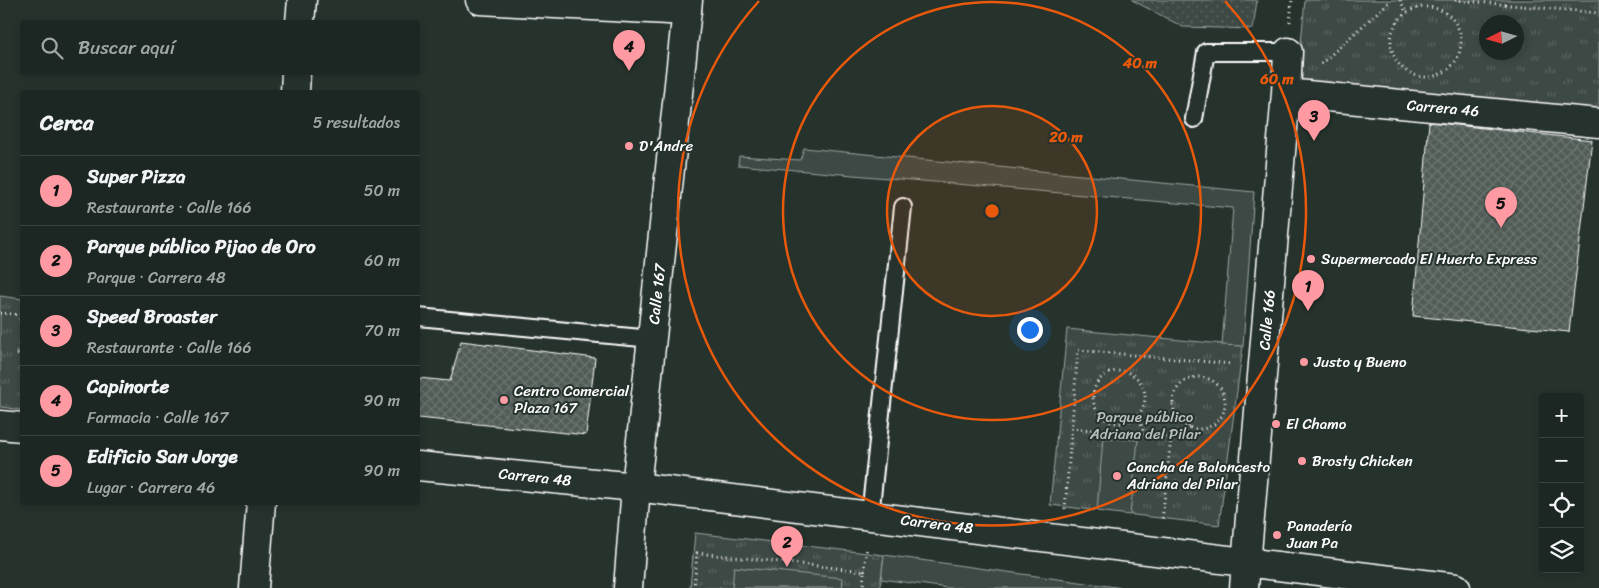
<!DOCTYPE html>
<html lang="es">
<head>
<meta charset="utf-8">
<style>
  body { margin:0; font-family:Sriracha,sans-serif; background:#29322f; color:#f1f3f6 }
  .controls { position:absolute; right:15px; bottom:15px; display:grid; overflow:hidden; border-radius:5px; box-shadow:0 2px 8px #0003 }
  .controls button { width:45px; height:45px; display:grid; place-items:center; padding:0; border:0; border-bottom:1px solid #3a4340; background:#1c2622; color:#f1f3f6; font:25px sans-serif }
  .compass { position:absolute; left:1479px; top:15px; width:45px; height:45px; border-radius:50%; background:#1c2622; box-shadow:0 2px 8px #0003; rotate:265deg }
  .you { position:absolute; left:1029px; top:329px; width:18px; height:18px; margin:-12px; border:4px solid #fff; border-radius:50%; background:#1a73e8; box-shadow:0 0 0 8px #1a73e833 }
  .badge { display:grid; place-items:center; width:32px; height:32px; border-radius:50%; background:#ff9aa2; color:#111; font-size:16px; font-weight:700 }
  .pin { position:absolute; translate:-50% -41px; filter:drop-shadow(0 1px 2px #0008) }
  .pin::after { content:''; position:absolute; top:26px; width:18px; height:15px; background:inherit; clip-path:polygon(0 0,100% 0,50% 100%) }
  .list { margin:0; padding:0; list-style:none }
  h2 { display:flex; justify-content:space-between; align-items:center; height:65px; margin:0; padding:0 20px; font-size:21px }
  h2 small { font-size:16px; font-weight:400; color:#a0a5a5 }
  .list li { display:grid; grid-template-columns:32px 1fr auto; gap:15px; align-items:center; box-sizing:border-box; height:70px; padding:0 20px; border-top:1px solid #3a4340 }
  .list b { display:block; font-size:19px; white-space:nowrap }
  .list p { margin:0; font-size:16px; white-space:nowrap; color:#a0a5a5 }
  .list em { font-size:16px; font-style:normal; color:#a0a5a5 }
  .icon { flex:none; width:28px; height:28px; fill:none; stroke:currentColor; stroke-width:2; stroke-linecap:round; stroke-linejoin:round }
  .map { position:relative; flex:none; width:1599px; height:588px; overflow:hidden }
  .search { position:absolute; background:#1c2622; box-shadow:0 2px 8px #0003; left:20px; top:20px; width:400px; height:55px; display:flex; align-items:center; gap:12px; box-sizing:border-box; padding:0 18px; border-radius:5px; color:#a0a5a5; font-size:19px }
  .panel { position:absolute; background:#1c2622; box-shadow:0 2px 8px #0003; left:20px; top:90px; width:400px; height:415px; border-radius:5px }
  .map>svg:first-child { display:block }
</style>
</head>
<body>
<div class="map">
<svg width="1599" height="588" viewBox="0 0 1599 588">
  <defs>
    <pattern id="grass-dots" width="8" height="8" patternUnits="userSpaceOnUse" patternTransform="scale(1.25)"><rect width="8" height="8" fill="#3e4944"/><path d="M2 2h.1M6 6h.1" fill="none" stroke="#5b6460" stroke-width="1.8" stroke-linecap="round"/></pattern>
    <pattern id="park-tufts" width="24" height="20" patternUnits="userSpaceOnUse" patternTransform="scale(1.25)"><rect width="24" height="20" fill="#3e4944"/><path d="M3 7l-1-3M5 7V3M7 7l1-3M15 17l-1-3M17 17v-4M19 17l1-3" fill="none" stroke="#5b6460"/></pattern>
    <pattern id="building-cross-hatch" width="8" height="8" patternUnits="userSpaceOnUse" patternTransform="scale(1.25)"><rect width="8" height="8" fill="#515c57"/><path d="M0 0l8 8M0 8l8-8" fill="none" stroke="#6b7470"/></pattern>
  </defs>
  <rect width="100%" height="100%" fill="#26332d"/>
  <filter id="ink" filterUnits="userSpaceOnUse"><feTurbulence type="fractalNoise" baseFrequency=".02" numOctaves="2"/><feDisplacementMap in="SourceGraphic" scale="10" xChannelSelector="R" yChannelSelector="G"/><feConvolveMatrix kernelMatrix="1 2 1 2 8 2 1 2 1" color-interpolation-filters="sRGB"/></filter>
  <g filter="url(#ink)">
    <!-- grass -->
    <path fill="url(#grass-dots)" stroke="#9ea4a2" d="M1132 0H1257L1253 29 1183 27Z"/>
    <!-- park -->
    <path fill="url(#park-tufts)" stroke="#9ea4a2" fill-rule="evenodd" d="M1305 0H1599V116L1297 86ZM1486 22H1516V52H1486Z
      M0 296 22 299V410L0 407Z
      M1067 329 1243 346 1219 525 1050 505Z
      M695 533 884 555 880 588H690Z"/>
    <!-- garden -->
    <path fill="#3e4944" stroke="#9ea4a2" d="M804 148 1254 192 1243 346 1222 345 1233 208 738 165 739 156 800 160Z
      M1103 438 1138 440 1130 515 1097 511Z
      M884 555 1123 588H948L881 579Z
      M734 567 843 578 842 588H732Z"/>
    <!-- building -->
    <path fill="url(#building-cross-hatch)" stroke="#fff" d="M1429 122 1592 140 1569 332 1413 316Z
      M461 341 595 358 586 435 418 418V378L450 381Z"/>
    <g fill="none" stroke-linecap="round" stroke-linejoin="round">
      <defs>
        <path id="lane" d="M1194 119 1206 52H1288
          M418 317 652 339
          M870 516 903 207"/>
        <path id="street" d="M480 0 687 11
          M300 22 302 0
          M295 92 296 72
          M1286 93 1599 123
          M0 425 22 427
          M418 466 636 487 1456 588
          M254 588 261 502
          M1244 588 1286 93 1288 52"/>
        <path id="secondary" d="M628 588 636 487 688 0"/>
      </defs>
      <!-- lane casing -->
      <use href="#lane" stroke="#fff" stroke-width="20"/>
      <!-- street casing -->
      <use href="#street" stroke="#fff" stroke-width="31"/>
      <!-- secondary casing -->
      <use href="#secondary" stroke="#fff" stroke-width="31"/>
      <!-- path -->
      <path stroke="#fff" stroke-width="3" stroke-dasharray="1 4" stroke-linecap="butt" d="M1400 0 1406 12
        M1455 0 1599 13
        M1391 42a35 35 0 1 1 70 0a35 35 0 1 1-70 0Z
        M1290 22 1292 0
        M1321 64 1391 0
        M0 313 22 315
        M22 351 15 353 22 357
        M1093 397a26 26 0 1 1 52 0a26 26 0 1 1-52 0Z
        M1173 403a26 26 0 1 1 52 0a26 26 0 1 1-52 0Z
        M1138 415 1145 436
        M1071 428 1171 438 1162 521
        M1171 438 1189 427
        M1065 509 1078 350 1232 364
        M864 571 867 547
        M694 588 697 553 864 571 863 588"/>
      <!-- lane -->
      <use href="#lane" stroke="#26332d" stroke-width="16"/>
      <!-- street -->
      <use href="#street" stroke="#26332d" stroke-width="28"/>
      <!-- secondary -->
      <use href="#secondary" stroke="#26332d" stroke-width="28"/>
    </g>
  </g>
  <!-- distance rings -->
  <circle cx="992" cy="211" r="105" fill="#e8590c" fill-opacity=".12"/>
  <g fill="none" stroke="#e8590c" stroke-width="2.5">
    <circle cx="992" cy="211" r="105"/>
    <circle cx="992" cy="211" r="209"/>
    <path d="M1225 1A314 314 0 1 1 759 1"/>
  </g>
  <!-- markers -->
  <g fill="#ff9aa2" stroke="#26332d" stroke-width="2">
    <circle cx="629" cy="146" r="5"/>
    <circle cx="1311" cy="259" r="5"/>
    <circle cx="1304" cy="362" r="5"/>
    <circle cx="504" cy="400" r="5"/>
    <circle cx="1276" cy="424" r="5"/>
    <circle cx="1302" cy="461" r="5"/>
    <circle cx="1117" cy="476" r="5"/>
    <circle cx="1277" cy="535" r="5"/>
  </g>
  <g text-anchor="middle" dominant-baseline="central" stroke-width="4" stroke-linejoin="round" paint-order="stroke">
    <!-- street labels -->
    <g font-size="15" fill="#fff" stroke="#26332d">
      <text transform="translate(1443 108) rotate(5)">Carrera 46</text>
      <text transform="translate(657 294) rotate(-84)">Calle 167</text>
      <text transform="translate(1267 320) rotate(-85)">Calle 166</text>
      <text transform="translate(535 477) rotate(6)">Carrera 48</text>
      <text transform="translate(937 524) rotate(7)">Carrera 48</text>
    </g>
    <!-- poi labels -->
    <g font-size="15" fill="#fff" stroke="#26332d" text-anchor="start">
      <text x="639" y="146">D'Andre</text>
      <text x="1321" y="259">Supermercado El Huerto Express</text>
      <text x="1314" y="362">Justo y Bueno</text>
      <text x="514" y="391">Centro Comercial<tspan x="514" dy="17">Plaza 167</tspan></text>
      <text x="1286" y="424">El Chamo</text>
      <text x="1312" y="461">Brosty Chicken</text>
      <text x="1127" y="467">Cancha de Baloncesto<tspan x="1127" dy="17">Adriana del Pilar</tspan></text>
      <text x="1287" y="526">Panadería<tspan x="1287" dy="17">Juan Pa</tspan></text>
    </g>
    <!-- park labels -->
    <g font-size="15" fill="#bbbfbe" stroke="#26332d">
      <text x="1145" y="417">Parque público<tspan x="1145" dy="17">Adriana del Pilar</tspan></text>
    </g>
  </g>
  <circle cx="992" cy="211" r="8" fill="#e8590c" stroke="#26332d" stroke-width="2.5"/>
  <g font-size="15" text-anchor="middle" font-weight="bold" fill="#e8590c" stroke="#26332d" stroke-width="4" stroke-linejoin="round" paint-order="stroke">
    <text x="1140" y="68">40 m</text>
    <text x="1277" y="84">60 m</text>
    <text x="1066" y="142">20 m</text>
  </g>
</svg>
<div class="controls">
<button>+</button>
<button>−</button>
<button><svg class="icon" aria-label="locate" viewBox="0 0 24 24"><circle cx="12" cy="12" r="6"/><path d="M12 2v4M12 18v4M2 12h4M18 12h4"/></svg></button>
<button><svg class="icon" aria-label="layers" viewBox="0 0 24 24"><path d="M12 4l9 5-9 5-9-5zM3 14l9 5 9-5"/></svg></button>
</div>
<svg class="compass" viewBox="-18 -18 36 36"><path d="M0-13l5 13h-10z" fill="#e53935"/><path d="M0 13l5-13h-10z" fill="#a0a5a5"/></svg>
<div class="you"></div>
<div class="pin badge" style="left:1308px;top:311px">1</div>
<div class="pin badge" style="left:787px;top:567px">2</div>
<div class="pin badge" style="left:1314px;top:141px">3</div>
<div class="pin badge" style="left:629px;top:71px">4</div>
<div class="pin badge" style="left:1501px;top:228px">5</div>
<div class="search"><svg class="icon" aria-label="search" viewBox="0 0 24 24"><circle cx="10" cy="10" r="6"/><path d="M15 15l6 6"/></svg>Buscar aquí</div>
<section class="panel">
<h2>Cerca<small>5 resultados</small></h2>
<ul class="list">
<li><span class="badge">1</span><div><b>Super Pizza</b><p>Restaurante · Calle 166</p></div><em>50 m</em></li>
<li><span class="badge">2</span><div><b>Parque público Pijao de Oro</b><p>Parque · Carrera 48</p></div><em>60 m</em></li>
<li><span class="badge">3</span><div><b>Speed Broaster</b><p>Restaurante · Calle 166</p></div><em>70 m</em></li>
<li><span class="badge">4</span><div><b>Capinorte</b><p>Farmacia · Calle 167</p></div><em>90 m</em></li>
<li><span class="badge">5</span><div><b>Edificio San Jorge</b><p>Lugar · Carrera 46</p></div><em>90 m</em></li>
</ul>
</section>
</div>
</body>
</html>
